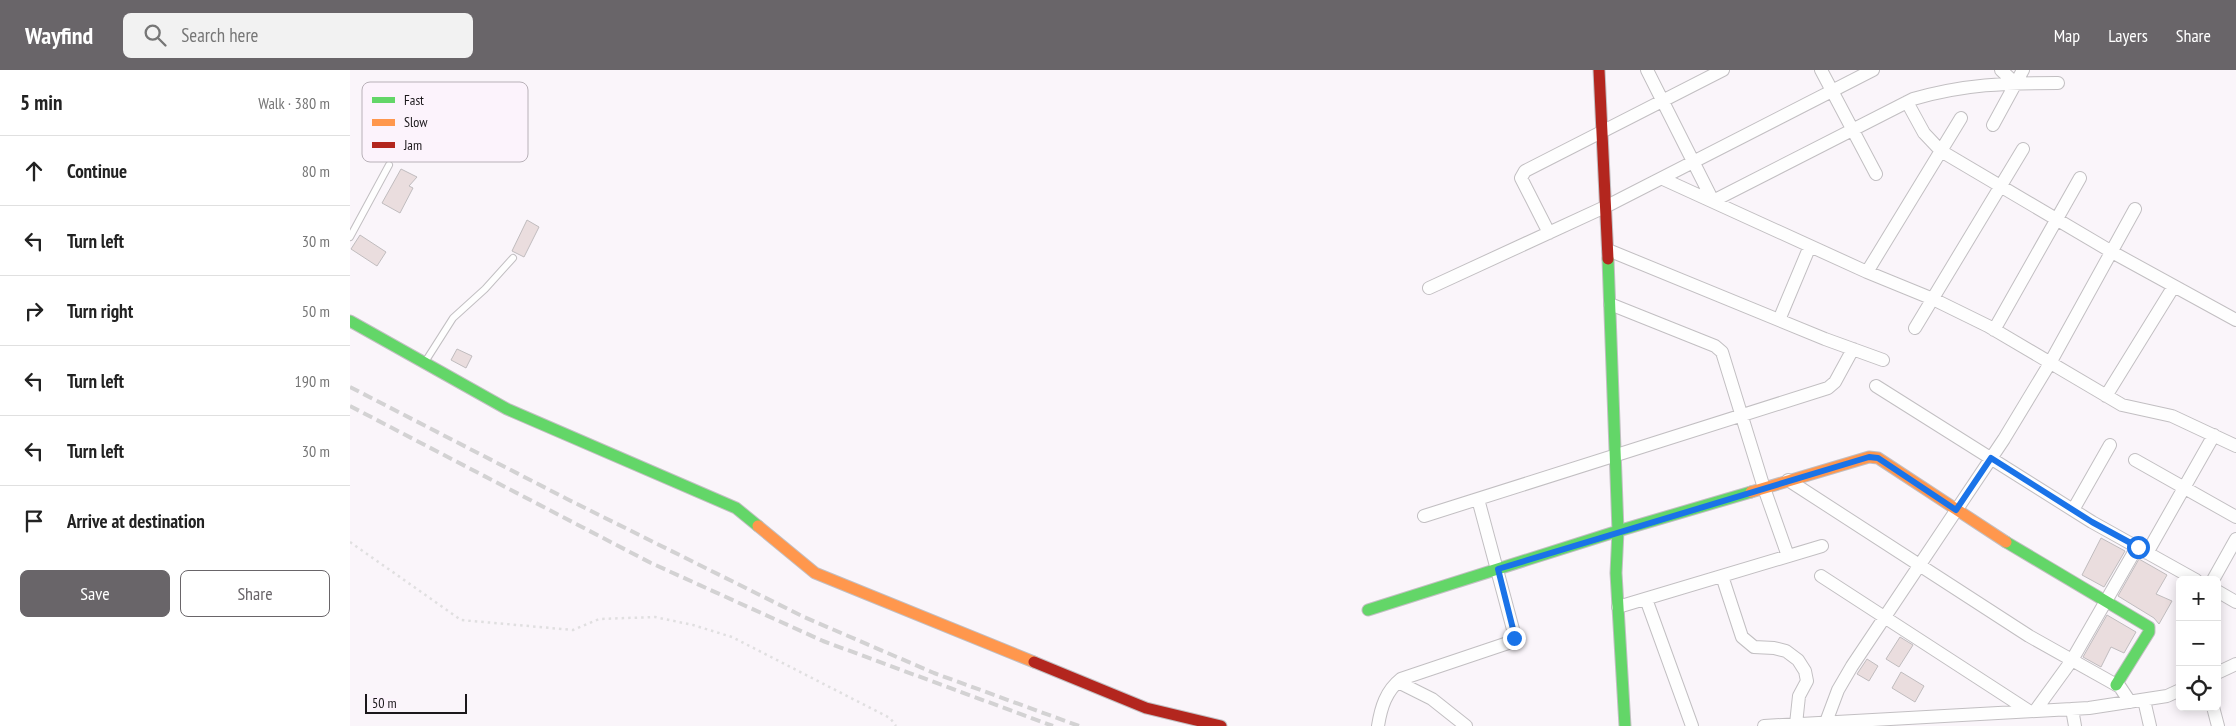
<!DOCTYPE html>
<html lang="en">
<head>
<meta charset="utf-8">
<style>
  body { margin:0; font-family:"PT Sans Narrow",sans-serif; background:#f2f2f2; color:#222 }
  .controls { position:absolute; right:15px; bottom:15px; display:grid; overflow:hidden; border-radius:8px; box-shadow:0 2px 12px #0003 }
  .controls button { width:45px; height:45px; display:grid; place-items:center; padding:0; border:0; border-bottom:1px solid #e0e0e0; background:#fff; color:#222; font:25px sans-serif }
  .scale { position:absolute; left:15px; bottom:12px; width:102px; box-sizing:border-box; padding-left:5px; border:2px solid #1b181b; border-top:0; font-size:14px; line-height:18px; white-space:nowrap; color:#1b181b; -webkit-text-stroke:4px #fcf3fc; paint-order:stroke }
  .stop { position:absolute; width:15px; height:15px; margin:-11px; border:4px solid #1a73e8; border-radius:50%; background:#fff }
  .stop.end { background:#1a73e8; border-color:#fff; box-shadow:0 1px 5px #0008 }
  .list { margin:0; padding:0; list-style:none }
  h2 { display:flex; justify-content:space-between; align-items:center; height:65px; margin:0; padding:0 20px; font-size:21px }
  h2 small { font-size:16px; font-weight:400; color:#767676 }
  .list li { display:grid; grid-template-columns:32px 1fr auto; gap:15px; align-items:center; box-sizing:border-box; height:70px; padding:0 20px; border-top:1px solid #e0e0e0 }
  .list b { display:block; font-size:19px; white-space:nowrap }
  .list em { font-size:16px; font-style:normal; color:#767676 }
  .actions { display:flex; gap:10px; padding:15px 20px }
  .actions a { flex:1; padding:11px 0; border:1px solid #696569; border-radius:8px; text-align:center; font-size:18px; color:#696569 }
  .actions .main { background:#696569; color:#fff }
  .icon { flex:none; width:28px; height:28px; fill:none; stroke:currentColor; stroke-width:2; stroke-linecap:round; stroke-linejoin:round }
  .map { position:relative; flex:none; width:1886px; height:656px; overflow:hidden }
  header { display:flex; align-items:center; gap:30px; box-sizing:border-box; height:70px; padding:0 25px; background:#696569; color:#fff }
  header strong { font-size:24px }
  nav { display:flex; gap:28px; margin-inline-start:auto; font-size:18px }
  .search { width:350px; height:45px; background:#f2f2f2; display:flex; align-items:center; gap:12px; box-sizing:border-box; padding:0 18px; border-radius:8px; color:#767676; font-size:19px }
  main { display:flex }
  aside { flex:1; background:#fff }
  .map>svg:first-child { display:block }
</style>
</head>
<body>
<header>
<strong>Wayfind</strong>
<div class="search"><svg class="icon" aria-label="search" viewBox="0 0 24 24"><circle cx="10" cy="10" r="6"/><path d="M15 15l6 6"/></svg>Search here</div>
<nav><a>Map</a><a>Layers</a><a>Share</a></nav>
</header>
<main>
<aside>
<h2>5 min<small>Walk · 380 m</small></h2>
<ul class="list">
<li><svg class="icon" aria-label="ahead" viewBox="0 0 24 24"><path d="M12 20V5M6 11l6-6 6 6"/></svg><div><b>Continue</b></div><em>80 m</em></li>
<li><svg class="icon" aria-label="left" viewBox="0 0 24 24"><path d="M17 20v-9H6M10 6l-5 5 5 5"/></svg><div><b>Turn left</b></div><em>30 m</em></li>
<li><svg class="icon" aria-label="right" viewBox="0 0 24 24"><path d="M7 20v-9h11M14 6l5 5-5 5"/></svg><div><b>Turn right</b></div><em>50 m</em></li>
<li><svg class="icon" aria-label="left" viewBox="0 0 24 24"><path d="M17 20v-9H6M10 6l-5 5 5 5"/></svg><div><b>Turn left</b></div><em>190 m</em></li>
<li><svg class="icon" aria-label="left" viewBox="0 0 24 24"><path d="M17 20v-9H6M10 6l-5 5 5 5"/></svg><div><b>Turn left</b></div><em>30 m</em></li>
<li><svg class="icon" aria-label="arrive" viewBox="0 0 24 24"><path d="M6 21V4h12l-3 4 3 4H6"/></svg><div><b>Arrive at destination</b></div></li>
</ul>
<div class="actions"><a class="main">Save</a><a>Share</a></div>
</aside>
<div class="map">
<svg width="1886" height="656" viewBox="0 0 1886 656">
  <rect width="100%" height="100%" fill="#faf5fa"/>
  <!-- building -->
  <path fill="#eaddde" stroke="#c0bcbe" d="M51 99 67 107 59 116 63 118 50 143 32 133Z
    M177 150 189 157 174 187 162 181Z
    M10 165 36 182 27 196 1 179Z
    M107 279 122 286 116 298 101 290Z
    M1751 468 1775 481 1754 517 1732 505Z
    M1789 489 1817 505 1806 524 1822 531 1809 554 1804 548 1768 526Z
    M1757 545 1786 562 1774 583 1761 577 1751 597 1733 587Z
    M1550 567 1563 575 1549 597 1536 589Z
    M1517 589 1528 596 1519 611 1507 604Z
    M1551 602 1574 616 1565 632 1542 618Z"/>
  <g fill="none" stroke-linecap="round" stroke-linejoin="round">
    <defs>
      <path id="lane" d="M0 167 39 95
        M75 292 103 248 135 219 163 188"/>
      <path id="street" d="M1297 0 1363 131 1563 29C1615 14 1655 13 1708 13
        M1471 0 1526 104
        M1651 0 1665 13
        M1557 32 1574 63 1591 81 1762 182 1886 250
        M1643 55 1673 0
        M1313 109 1517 202 1583 229 1638 256 1772 335 1822 346 1886 376
        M1199 163 1171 108 1175 101 1373 0
        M1258 180 1475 269 1533 290
        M1517 202 1611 48
        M1079 218 1257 136 1523 0
        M1260 234 1365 276 1372 282 1414 418 1438 486
        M1429 250 1460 176
        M1565 258 1673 79
        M1644 260 1730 108
        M1526 316 1742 452 1846 510
        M1756 326 1824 216
        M1785 390 1886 447
        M1438 410 1679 566 1770 617 1780 632
        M1723 440 1760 375
        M1074 446 1478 318 1485 312 1503 279
        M1797 483 1864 365
        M1372 506 1392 567 1404 577 1424 578 1436 581 1448 590 1455 601 1457 611 1449 626 1446 654
        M1471 506 1679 641
        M1863 510 1886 469
        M1867 521 1886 532
        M1296 529 1342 656
        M1268 537 1472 476
        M1867 603 1886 594
        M1048 612 1082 629 1116 656
        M1794 630 1800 656
        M1863 637 1868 656
        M1722 639 1725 656
        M1685 641 1722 590 1787 477
        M1476 652 1488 620 1502 596 1654 369 1700 293 1785 139
        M1028 656C1031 637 1036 621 1051 609L1161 572 1164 563 1128 429
        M1414 656 1739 638 1817 626 1830 620"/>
      <path id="fast" d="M1258 189 1268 461 1266 503 1275 656
        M0 251 157 339 386 438 408 456
        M1656 472 1799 557V562L1766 615
        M1018 540 1268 461 1401 422"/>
      <path id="slow" d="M1401 422 1519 387 1528 388 1656 472
        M408 456 465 503 684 592"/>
      <path id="jam" d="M1249 0 1258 189
        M684 592 796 638 871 656"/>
    </defs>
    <!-- lane casing -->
    <use href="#lane" stroke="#c2bfc2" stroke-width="8"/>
    <!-- street casing -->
    <use href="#street" stroke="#c2bfc2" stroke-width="14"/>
    <!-- fast casing -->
    <use href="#fast" stroke="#c2bfc2" stroke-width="13"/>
    <!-- slow casing -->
    <use href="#slow" stroke="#c2bfc2" stroke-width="13"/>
    <!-- jam casing -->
    <use href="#jam" stroke="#c2bfc2" stroke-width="13"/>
    <!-- path -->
    <path stroke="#e0dfe0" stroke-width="2.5" stroke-dasharray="2.5 4" stroke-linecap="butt" d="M0 472 111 550 223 560 249 549 305 547 343 555 382 567 540 648 546 656"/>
    <!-- lane -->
    <use href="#lane" stroke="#fefefe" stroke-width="6"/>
    <!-- street -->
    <use href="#street" stroke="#fefefe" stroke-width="12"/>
    <!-- fast -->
    <use href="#fast" stroke="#63d668" stroke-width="11"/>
    <!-- slow -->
    <use href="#slow" stroke="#ff974d" stroke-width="11"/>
    <!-- jam -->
    <use href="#jam" stroke="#b3261e" stroke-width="11"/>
    <!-- rail -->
    <path stroke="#d3d2d3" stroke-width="4" stroke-dasharray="10 5" stroke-linecap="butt" d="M0 317 217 429 454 547 584 603 729 656
      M0 336 301 493 473 571 703 656"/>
  </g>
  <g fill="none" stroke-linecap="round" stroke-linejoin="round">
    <!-- route -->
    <path stroke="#1a73e8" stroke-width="6" d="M1164 568V563L1148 499 1519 387 1528 388 1606 440 1641 388 1742 452 1788 477"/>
  </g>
  <!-- legend -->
  <rect x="12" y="12" width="166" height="80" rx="8" fill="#fcf3fc" stroke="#b8b1b8" stroke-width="1"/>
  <rect x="22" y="27" width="23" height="6" fill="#63d668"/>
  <rect x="22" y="49" width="23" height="7" fill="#ff974d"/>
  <rect x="22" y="72" width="23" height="6" fill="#b3261e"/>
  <g font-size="14" fill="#1b181b">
    <text x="54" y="35">Fast</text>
    <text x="54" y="57">Slow</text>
    <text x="54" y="80">Jam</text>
  </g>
</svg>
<div class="controls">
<button>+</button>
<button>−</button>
<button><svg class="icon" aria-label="locate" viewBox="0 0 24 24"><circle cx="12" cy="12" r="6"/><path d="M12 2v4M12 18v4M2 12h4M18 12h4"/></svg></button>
</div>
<div class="scale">50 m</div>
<div class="stop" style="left:1788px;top:477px"></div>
<div class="stop end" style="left:1164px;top:568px"></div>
</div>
</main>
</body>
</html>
